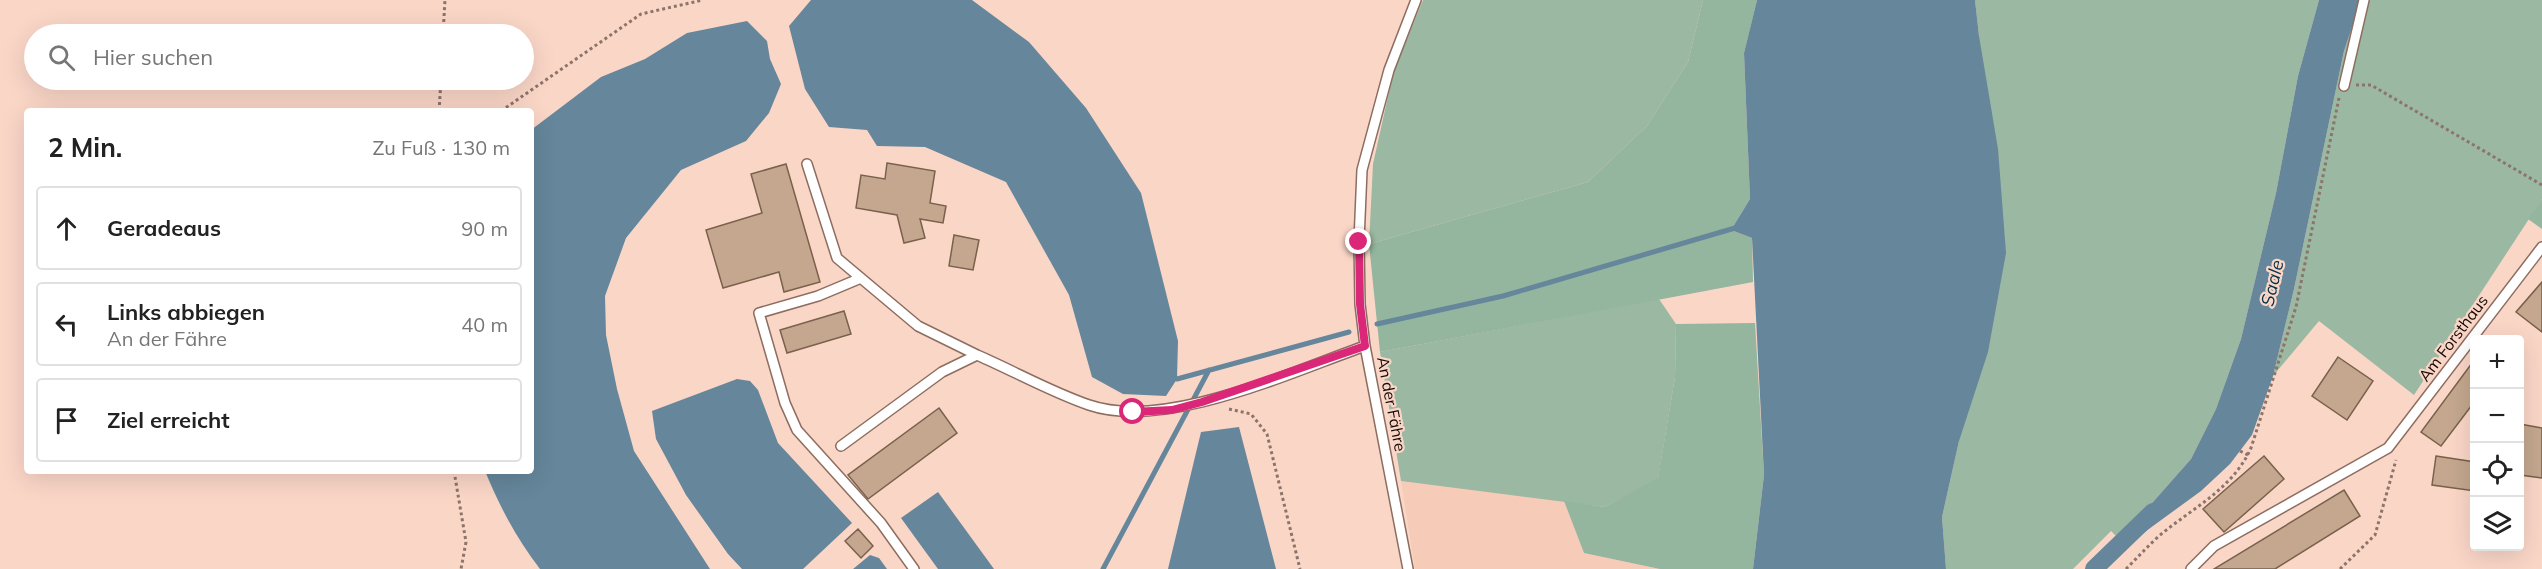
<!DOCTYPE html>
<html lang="de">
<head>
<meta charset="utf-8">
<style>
  body { margin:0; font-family:Mulish,sans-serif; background:#f2f2f2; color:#222 }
  .controls { position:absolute; right:18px; bottom:18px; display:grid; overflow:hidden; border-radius:6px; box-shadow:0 6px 24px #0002 }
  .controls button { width:54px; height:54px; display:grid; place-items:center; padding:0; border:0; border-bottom:2px solid #e0e0e0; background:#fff; color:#222; font:30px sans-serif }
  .stop { position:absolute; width:18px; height:18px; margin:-14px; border:4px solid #db2777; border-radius:50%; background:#fff }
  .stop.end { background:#db2777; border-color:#fff; box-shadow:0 2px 6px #0008 }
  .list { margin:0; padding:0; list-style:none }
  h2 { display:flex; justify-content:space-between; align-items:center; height:78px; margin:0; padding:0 24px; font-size:26px }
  h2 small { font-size:20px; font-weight:400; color:#767676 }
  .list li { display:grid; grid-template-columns:39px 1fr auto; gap:18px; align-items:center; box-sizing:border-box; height:84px; margin:0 12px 12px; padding:0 12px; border:2px solid #e0e0e0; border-radius:6px }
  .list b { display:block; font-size:22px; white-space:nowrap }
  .list p { margin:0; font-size:20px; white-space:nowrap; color:#767676 }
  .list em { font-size:20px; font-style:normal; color:#767676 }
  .icon { flex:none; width:33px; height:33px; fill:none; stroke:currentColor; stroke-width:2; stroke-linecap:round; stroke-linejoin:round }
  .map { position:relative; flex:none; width:2542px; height:569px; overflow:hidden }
  .search { position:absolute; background:#fff; box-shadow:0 6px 24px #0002; left:24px; top:24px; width:510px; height:66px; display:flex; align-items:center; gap:15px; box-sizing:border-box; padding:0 21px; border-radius:33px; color:#767676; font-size:22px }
  .panel { position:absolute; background:#fff; box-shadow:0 6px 24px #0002; left:24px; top:108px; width:510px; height:366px; border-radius:6px }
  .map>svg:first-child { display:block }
</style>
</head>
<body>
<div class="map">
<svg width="2542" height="569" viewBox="0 0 2542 569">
  <rect width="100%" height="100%" fill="#fad6c7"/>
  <!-- built -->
  <path fill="#f6cbb8" d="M1401 481 1564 501 1584 553 1660 569H1415Z"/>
  <!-- green -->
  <path fill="#9ab8a2" d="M1423 0H1703L1688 62 1647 126 1588 182 1369 244 1373 164 1393 74Z
    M1975 0H2319L2298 76 2276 193 2241 339 2216 409 2191 459 2153 502 2117 537 2111 531 2073 569H1946L1942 517 1959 441 1979 36Z
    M2361 0H2542V199L2414 395 2319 321 2273 376 2294 289 2344 51Z
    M1659 299 1676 324 1675 377 1658 479 1605 507 1401 481 1380 352Z"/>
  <!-- forest -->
  <path fill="#94b59e" d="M1703 0H1757L1744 53 1750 199 1731 230 1752 238 1753 282 1380 352 1369 244 1588 182 1647 126 1688 62Z
    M2542 199V229L2528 219Z
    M1755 323 1764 475 1753 569H1660L1584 553 1564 501 1605 507 1658 478 1675 377 1676 324Z"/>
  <!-- water -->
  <path fill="#65869b" d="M811 0H972L1029 42 1086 108 1141 193 1178 341 1177 379 1166 396 1123 394 1092 377 1069 295 1006 182 925 147 877 146 867 130 829 127 805 89 789 26Z
    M1757 0H1975L1979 36 1998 149 2006 253 1988 352 1959 441 1942 517 1946 569H1753L1764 475 1752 238 1731 230 1750 199 1744 53Z
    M2319 0H2361L2344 51 2294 289 2273 376 2252 435 2230 464 2201 491 2142 534 2131 523 2153 502 2191 459 2216 409 2241 339 2276 193 2298 76Z
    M747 21 767 41 770 59 781 84 769 113 746 141 681 170 626 238 605 296 606 335 617 389 634 451 710 569H540C516 538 500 507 485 471H531V130L601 77 645 59 687 33Z
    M737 379 750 381 758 390 778 443 852 523 803 569H742L728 554 686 495 656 439 652 411Z
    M1239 427 1276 569H1168L1201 432Z
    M938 492 994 569H938L901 518Z
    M870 555 879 558 887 569H853Z"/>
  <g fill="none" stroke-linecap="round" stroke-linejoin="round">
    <!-- stream -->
    <path stroke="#65869b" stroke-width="5" d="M1377 324 1503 296 1735 228
      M1177 379 1349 332
      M1103 569 1209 370"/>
    <!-- canal -->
    <path stroke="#65869b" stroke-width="18" d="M2094 569 2153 512"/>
  </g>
  <!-- building -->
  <path fill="#c4a78e" stroke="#79614b" stroke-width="1.5" d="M887 163 935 171 930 203 946 206 943 223 920 219 925 238 904 243 897 215 856 208 861 175 885 179Z
    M786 164 820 282 784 292 779 272 723 288 706 230 762 213 751 174Z
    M954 235 979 240 973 270 949 266Z
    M2542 282V332L2516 312Z
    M844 311 851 334 787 353 780 330Z
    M2338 357 2373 381 2347 420 2312 396Z
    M2475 359V401L2441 446 2421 432Z
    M939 408 957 433 868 499 848 475Z
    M2520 424 2542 428V478L2520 475Z
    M2264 456 2284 479 2224 532 2203 509Z
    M2436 456 2475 462V491L2432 485Z
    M2344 490 2360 516 2275 569H2214Z
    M858 529 873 546 861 558 845 541Z"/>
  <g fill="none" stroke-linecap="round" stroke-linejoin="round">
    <defs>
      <path id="lane" d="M2344 86 2364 0
        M807 164 837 258 918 326 977 355
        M861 278 818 296 759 313 785 403 797 430 881 523 914 569
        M841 446 942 372 977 355C1014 371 1051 392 1089 405 1165 431 1291 372 1365 346
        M1408 569 1365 346 1360 304 1359 241 1362 170 1389 70 1416 0
        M2191 569 2214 546 2388 448 2542 247"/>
    </defs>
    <!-- lane casing -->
    <use href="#lane" stroke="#8d6d60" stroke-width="12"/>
    <!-- path -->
    <path stroke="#8d746a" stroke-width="3" stroke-dasharray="3 3" stroke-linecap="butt" d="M443 34 445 0
      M2356 85H2371L2542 185
      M439 111 441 80
      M501 111 641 14 703 0
      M1229 409 1251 414 1267 434 1300 569
      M2240 451 2248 455
      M454 471 466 542 461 569
      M2126 569C2137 558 2147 547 2159 536 2192 508 2232 490 2251 448L2296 307 2339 98
      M2340 569 2375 535 2396 460"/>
    <!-- lane -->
    <use href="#lane" stroke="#fff" stroke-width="9"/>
  </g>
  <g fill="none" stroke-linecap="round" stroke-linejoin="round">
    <!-- route -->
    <path stroke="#db2777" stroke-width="8" d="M1133 412 1172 410 1202 402 1365 346 1360 304 1359 242"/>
  </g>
  <g text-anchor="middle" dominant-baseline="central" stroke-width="4.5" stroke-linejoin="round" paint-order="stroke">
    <!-- street labels -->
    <g font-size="16" fill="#150905" stroke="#fad6c7">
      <text transform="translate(2453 338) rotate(-53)">Am Forsthaus</text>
      <text transform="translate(1392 404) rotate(79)">An der Fähre</text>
    </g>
    <!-- water labels -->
    <g font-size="18" font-style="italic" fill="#013047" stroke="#fad6c7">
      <text transform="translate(2272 283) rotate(-77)">Saale</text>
    </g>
  </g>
</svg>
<div class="controls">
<button>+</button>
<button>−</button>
<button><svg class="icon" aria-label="locate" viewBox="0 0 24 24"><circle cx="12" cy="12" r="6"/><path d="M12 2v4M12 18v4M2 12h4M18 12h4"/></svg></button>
<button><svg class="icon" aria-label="layers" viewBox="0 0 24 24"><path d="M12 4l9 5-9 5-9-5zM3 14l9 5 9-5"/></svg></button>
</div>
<div class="stop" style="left:1133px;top:412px"></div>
<div class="stop end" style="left:1359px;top:242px"></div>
<div class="search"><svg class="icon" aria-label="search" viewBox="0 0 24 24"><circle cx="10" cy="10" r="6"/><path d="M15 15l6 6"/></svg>Hier suchen</div>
<section class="panel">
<h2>2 Min.<small>Zu Fuß · 130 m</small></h2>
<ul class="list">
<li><svg class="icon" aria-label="ahead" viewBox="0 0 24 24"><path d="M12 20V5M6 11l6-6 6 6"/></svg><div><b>Geradeaus</b></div><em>90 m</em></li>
<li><svg class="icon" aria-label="left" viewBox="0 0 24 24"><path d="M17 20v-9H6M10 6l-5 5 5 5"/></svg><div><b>Links abbiegen</b><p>An der Fähre</p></div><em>40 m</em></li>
<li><svg class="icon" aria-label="arrive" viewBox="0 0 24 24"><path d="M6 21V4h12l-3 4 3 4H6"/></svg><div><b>Ziel erreicht</b></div></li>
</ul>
</section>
</div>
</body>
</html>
